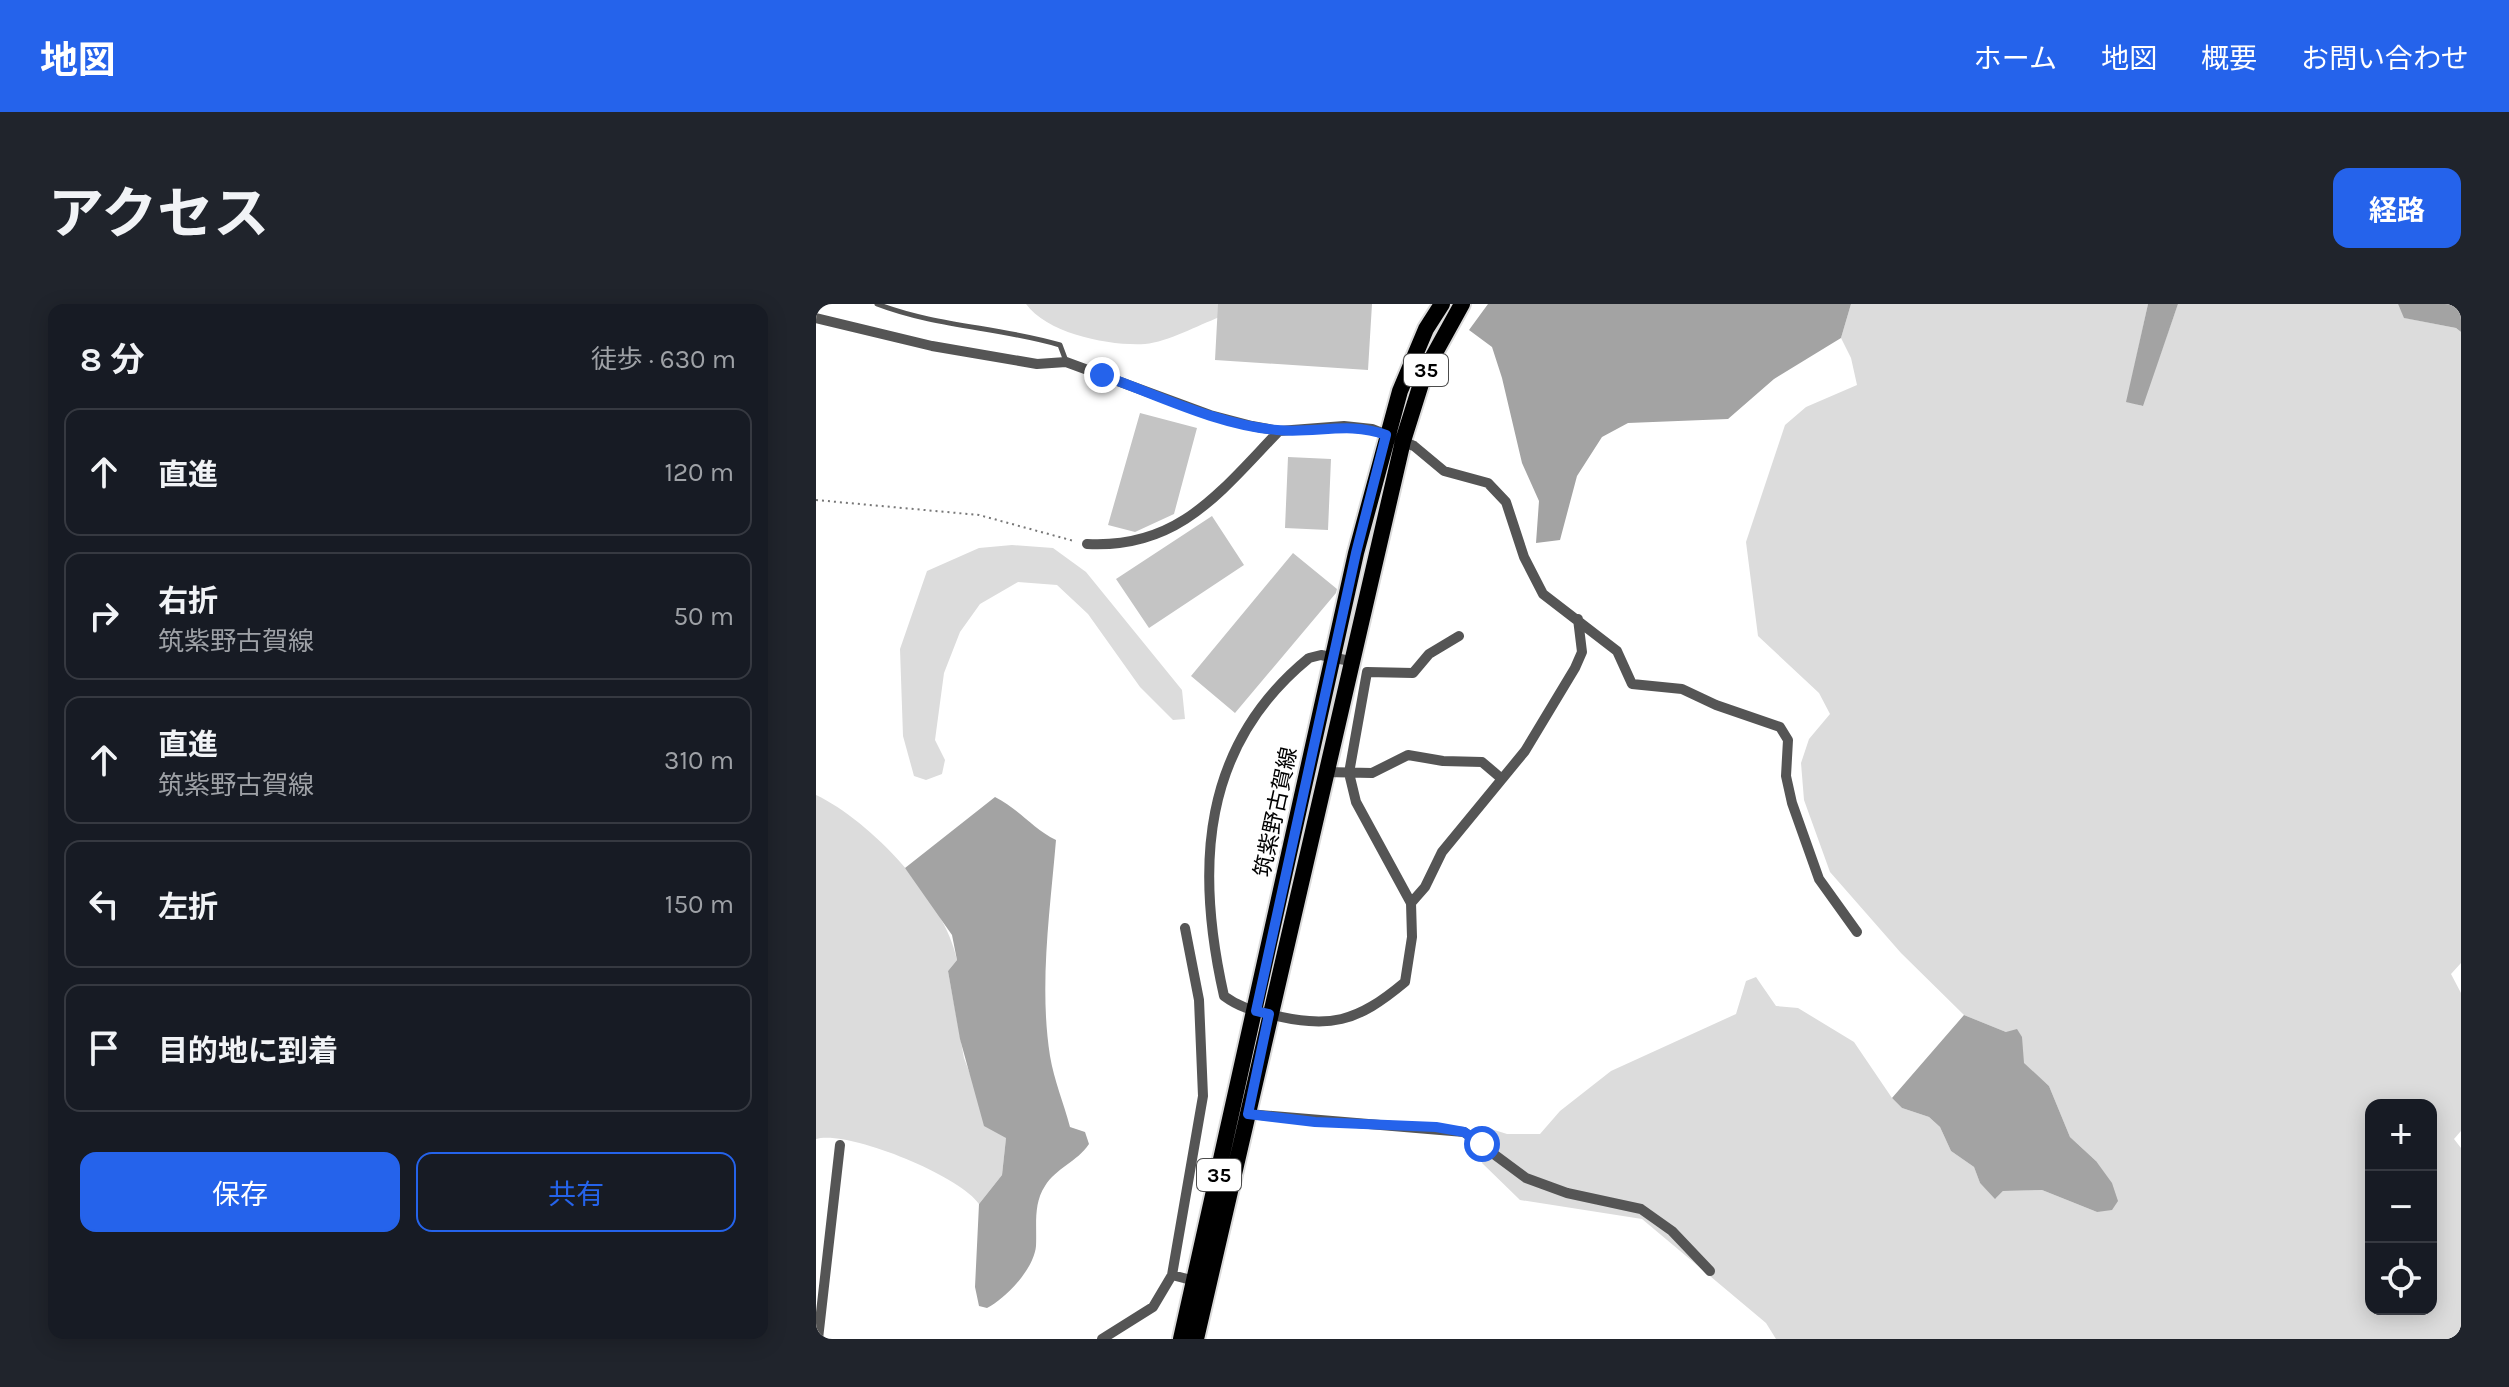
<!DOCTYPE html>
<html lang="ja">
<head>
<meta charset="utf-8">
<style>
  body { margin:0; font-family:Karla,"Noto Sans JP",sans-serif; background:#20242c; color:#f1f3f6 }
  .controls { position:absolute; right:24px; bottom:24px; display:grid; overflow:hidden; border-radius:16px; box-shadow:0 4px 20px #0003 }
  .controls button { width:72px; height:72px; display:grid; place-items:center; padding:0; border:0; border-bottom:2px solid #363941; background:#171b24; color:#f1f3f6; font:40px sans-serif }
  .stop { position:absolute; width:24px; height:24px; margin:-18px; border:6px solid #2563eb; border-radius:50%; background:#fff }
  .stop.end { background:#2563eb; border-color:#fff; box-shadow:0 2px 8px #0008 }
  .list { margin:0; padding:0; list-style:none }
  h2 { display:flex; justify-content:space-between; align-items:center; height:104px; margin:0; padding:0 32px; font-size:34px }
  h2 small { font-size:26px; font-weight:400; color:#9ea1a6 }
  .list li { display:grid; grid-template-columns:52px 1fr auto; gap:24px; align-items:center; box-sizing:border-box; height:128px; margin:0 16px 16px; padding:0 16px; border:2px solid #363941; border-radius:16px }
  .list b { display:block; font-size:30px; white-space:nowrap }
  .list p { margin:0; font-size:26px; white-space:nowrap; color:#9ea1a6 }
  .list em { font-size:26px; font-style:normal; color:#9ea1a6 }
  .actions { display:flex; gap:16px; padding:24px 32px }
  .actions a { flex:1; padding:18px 0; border:2px solid #2563eb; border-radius:16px; text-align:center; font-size:28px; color:#2563eb }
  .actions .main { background:#2563eb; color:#fff }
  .icon { flex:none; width:44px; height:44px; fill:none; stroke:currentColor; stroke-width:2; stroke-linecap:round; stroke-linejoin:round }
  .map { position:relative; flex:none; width:1645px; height:1035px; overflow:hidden; border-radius:16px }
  header { display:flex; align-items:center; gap:48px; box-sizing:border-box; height:112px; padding:0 40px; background:#2563eb; color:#fff }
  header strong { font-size:38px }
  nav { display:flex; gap:44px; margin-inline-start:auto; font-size:28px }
  .intro { display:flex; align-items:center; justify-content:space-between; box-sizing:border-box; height:192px; padding:0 48px }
  h1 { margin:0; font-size:56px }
  .button { padding:20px 36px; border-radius:16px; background:#2563eb; color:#fff; font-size:28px; font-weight:700 }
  main { display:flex; gap:48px; padding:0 48px }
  aside { flex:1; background:#171b24; border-radius:16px; box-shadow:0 4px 20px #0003 }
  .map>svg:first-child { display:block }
</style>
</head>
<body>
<header>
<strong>地図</strong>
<nav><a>ホーム</a><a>地図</a><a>概要</a><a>お問い合わせ</a></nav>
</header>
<div class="intro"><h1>アクセス</h1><a class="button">経路</a></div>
<main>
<aside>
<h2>8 分<small>徒歩 · 630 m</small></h2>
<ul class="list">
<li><svg class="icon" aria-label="ahead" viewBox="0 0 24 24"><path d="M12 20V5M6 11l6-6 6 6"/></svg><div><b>直進</b></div><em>120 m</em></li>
<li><svg class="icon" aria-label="right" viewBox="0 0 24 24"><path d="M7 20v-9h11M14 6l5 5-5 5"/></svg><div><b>右折</b><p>筑紫野古賀線</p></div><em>50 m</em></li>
<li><svg class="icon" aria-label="ahead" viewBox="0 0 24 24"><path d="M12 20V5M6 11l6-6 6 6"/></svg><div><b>直進</b><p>筑紫野古賀線</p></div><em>310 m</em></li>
<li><svg class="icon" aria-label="left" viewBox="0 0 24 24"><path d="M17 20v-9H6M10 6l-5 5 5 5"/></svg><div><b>左折</b></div><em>150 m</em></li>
<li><svg class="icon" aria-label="arrive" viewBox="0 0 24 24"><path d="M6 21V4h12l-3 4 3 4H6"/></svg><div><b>目的地に到着</b></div></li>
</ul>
<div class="actions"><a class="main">保存</a><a>共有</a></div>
</aside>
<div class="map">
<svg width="1645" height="1035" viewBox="0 0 1645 1035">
  <rect width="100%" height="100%" fill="#fff"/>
  <!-- green -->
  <path fill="#dcdcdc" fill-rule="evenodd" d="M210 0H406L404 13C382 21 352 38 329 40 293 42 232 30 210 0Z
    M1035 0H1332L1311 97 1326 102 1362 0H1582L1589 14 1640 24 1645 28V659L1635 670 1645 689V827L1638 835 1645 844V1035H960L950 1019 826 915 704 896 666 859 672 824 691 830H724L744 807 795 767 920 710 930 677 940 673 960 702 982 704 1038 738 1076 794 1086 804 1113 813 1124 823 1135 847 1158 863 1164 879 1180 894 1187 887 1226 886 1281 908 1280 857 1254 833 1233 782 1207 759V745L1190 728 1148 711 1085 649 1014 568 988 496 985 459 993 435 1014 410 1003 389 942 332 930 238 969 121 990 103 1041 81 1035 54 1025 34ZM1555 801H1615V1005H1555Z
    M196 241 237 244 270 268 366 386 369 415 357 416 324 383 272 310 241 281 202 278 164 300 144 328 128 369 119 436 129 456 126 470 110 476 98 472 87 432 84 345 111 267 163 244Z
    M0 491C55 517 129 596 141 656L132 667 148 754 157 778 190 834 186 871 163 900C144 872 33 826 0 835Z"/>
  <!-- water -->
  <path fill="#a3a3a3" d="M672 0H1035L1025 34 958 75 912 115 812 119 786 133 761 172 744 236 720 239 723 197 706 159 686 74 676 43 653 26Z
    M1332 0H1362L1327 102 1310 98Z
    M1582 0H1645V28L1640 24 1588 14Z
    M179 493C203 505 216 524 240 536 234 607 223 682 234 752 238 776 248 800 254 823L269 828 273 840C261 858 240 864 229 882 217 900 221 922 220 942 218 965 190 994 171 1004L163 1002 159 983 163 900 186 871 190 834 168 822 144 735 132 667 141 656 136 631 89 564Z
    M1148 711 1190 728 1201 725 1206 733 1208 759 1233 782 1254 833 1280 857 1296 879 1302 897 1296 906 1281 908 1226 886 1187 887 1179 895 1164 879 1158 863 1135 847 1124 823 1113 813 1086 804 1076 794Z"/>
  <!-- building -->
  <path fill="#c4c4c4" d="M402 0H556L552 66 399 56Z
    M324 109 381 124 358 210 319 228 292 221Z
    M472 153 515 155 512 226 469 224Z
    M396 212 428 261 333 324 300 275Z
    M477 249 521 285 520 289 419 409 375 372Z"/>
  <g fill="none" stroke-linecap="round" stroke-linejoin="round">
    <defs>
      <path id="primary" d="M365 1035 540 249 584 87 610 25 626 0
        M380 1035 587 137 609 67 646 0"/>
    </defs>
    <!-- primary casing -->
    <use href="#primary" stroke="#dbdbdb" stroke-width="20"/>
    <!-- path -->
    <path stroke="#777" stroke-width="2" stroke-dasharray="2 4" stroke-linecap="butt" d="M0 196 163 211 258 237"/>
    <!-- service -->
    <path stroke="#555" stroke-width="5" d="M61 0C121 23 183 23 244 41L250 57"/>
    <!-- minor -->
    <path stroke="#555" stroke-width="10" d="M0 14 116 42 221 60 250 58 394 111 436 122 463 127 528 122 556 125 598 142 628 167 672 179 690 198 708 253 727 290 801 347 816 380 866 385 900 401 964 423 972 436 970 472 976 499 1003 575 1041 628
      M271 240C363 245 404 188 463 127
      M534 357 505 351 493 354C385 442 379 564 408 692 423 703 435 706 453 710 514 725 540 719 589 678L596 633 595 599 540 498 533 469 551 368 597 369 613 350 643 332
      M509 468 556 469 592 451 627 457 666 458 686 475
      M595 599 609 583 626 548 709 447 759 364 766 348 762 315
      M432 810 648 828 710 874 751 889 825 905 856 927 894 967
      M356 971 387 792 383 696 369 624
      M2 1035 24 841
      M286 1035 337 1003 356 971 383 978"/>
    <!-- primary -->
    <use href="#primary" stroke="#000" stroke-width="16"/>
  </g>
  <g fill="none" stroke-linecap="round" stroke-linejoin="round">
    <!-- route -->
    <path stroke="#2563eb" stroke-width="10" d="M286 71C342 91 401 121 461 126 499 130 533 117 570 131L540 249 440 707 453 710 432 810 499 818 620 823 648 828 666 840"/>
  </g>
  <g text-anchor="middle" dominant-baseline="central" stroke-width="7" stroke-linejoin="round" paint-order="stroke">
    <!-- shield labels -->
    <g fill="#fff" stroke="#4c4c4c" stroke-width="2">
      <rect x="588" y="50" width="44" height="32" rx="6"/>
      <rect x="381" y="855" width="44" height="32" rx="6"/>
    </g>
    <g font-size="20" font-weight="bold" fill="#000">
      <text x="610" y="66">35</text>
      <text x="403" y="871">35</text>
    </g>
    <!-- street labels -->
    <g font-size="22" fill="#000" stroke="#fff">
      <text transform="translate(460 508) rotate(-78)">筑紫野古賀線</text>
    </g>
  </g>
</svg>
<div class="controls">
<button>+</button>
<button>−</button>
<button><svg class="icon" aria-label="locate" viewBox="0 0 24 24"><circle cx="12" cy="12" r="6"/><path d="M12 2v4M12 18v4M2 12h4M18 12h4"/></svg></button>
</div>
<div class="stop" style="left:666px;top:840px"></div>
<div class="stop end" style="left:286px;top:71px"></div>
</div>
</main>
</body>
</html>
